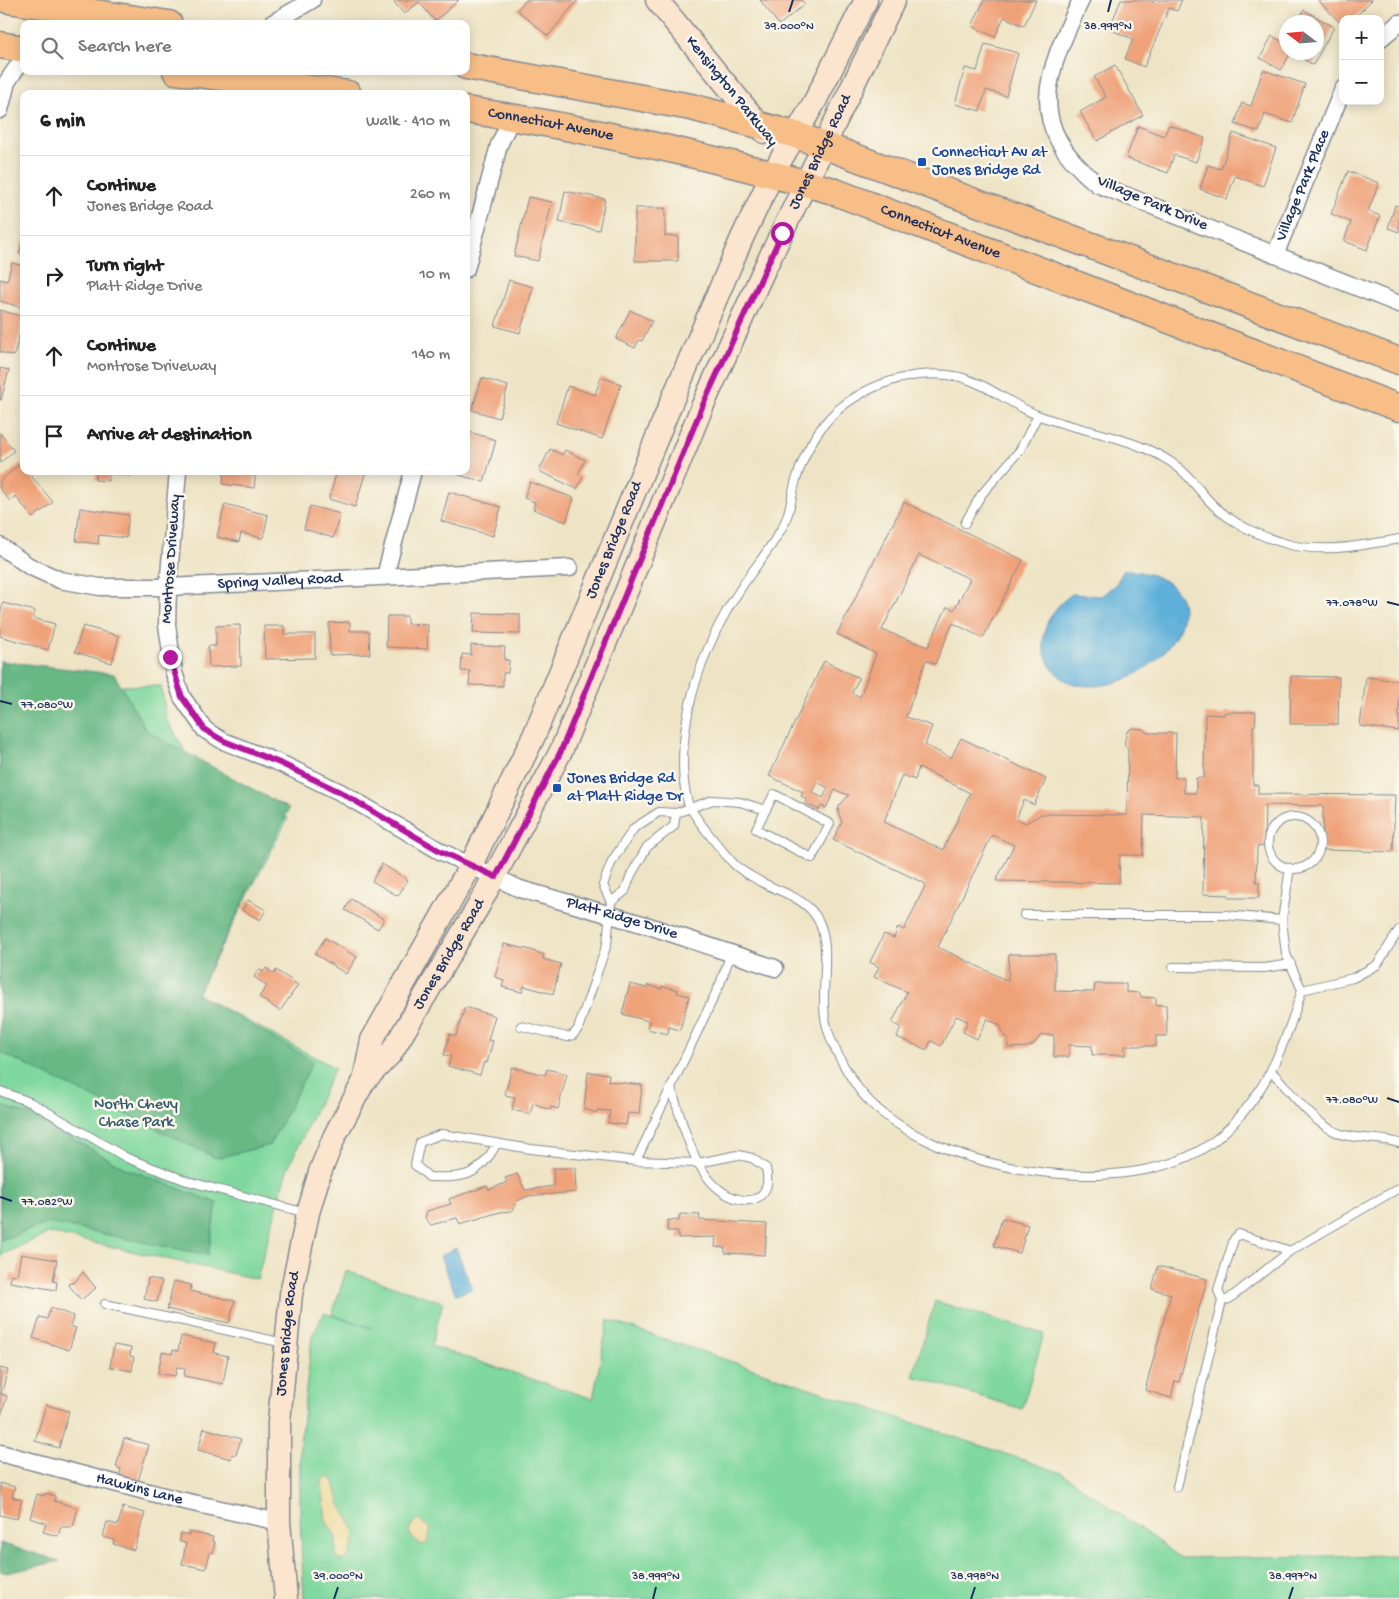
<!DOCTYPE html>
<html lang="en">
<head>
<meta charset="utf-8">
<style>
  body { margin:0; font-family:"Gochi Hand",sans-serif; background:#f2f2f2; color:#222 }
  .controls { position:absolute; right:15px; top:15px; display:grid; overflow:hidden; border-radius:10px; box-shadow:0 2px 12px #0003 }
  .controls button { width:45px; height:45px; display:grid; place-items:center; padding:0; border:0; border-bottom:1px solid #e0e0e0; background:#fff; color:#222; font:25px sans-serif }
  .compass { position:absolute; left:1279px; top:15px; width:45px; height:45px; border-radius:50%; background:#fff; box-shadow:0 2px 12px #0003; rotate:286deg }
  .stop { position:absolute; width:15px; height:15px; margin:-11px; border:4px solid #b5179e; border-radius:50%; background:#fff }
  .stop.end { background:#b5179e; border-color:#fff; box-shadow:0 1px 5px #0008 }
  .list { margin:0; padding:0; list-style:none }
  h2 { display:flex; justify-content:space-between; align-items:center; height:65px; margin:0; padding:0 20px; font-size:21px }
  h2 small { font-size:16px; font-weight:400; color:#767676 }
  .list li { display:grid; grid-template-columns:32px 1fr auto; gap:15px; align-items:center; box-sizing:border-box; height:80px; padding:0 20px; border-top:1px solid #e0e0e0 }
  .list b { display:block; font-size:19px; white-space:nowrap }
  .list p { margin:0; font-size:16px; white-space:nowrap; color:#767676 }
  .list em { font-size:16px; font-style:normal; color:#767676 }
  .icon { flex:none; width:28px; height:28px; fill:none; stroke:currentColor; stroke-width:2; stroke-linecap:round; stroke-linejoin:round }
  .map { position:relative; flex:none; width:1399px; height:1599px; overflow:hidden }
  .search { position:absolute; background:#fff; box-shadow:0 2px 12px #0003; left:20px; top:20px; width:450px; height:55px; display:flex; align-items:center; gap:12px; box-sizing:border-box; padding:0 18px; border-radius:10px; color:#767676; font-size:19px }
  .panel { position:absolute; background:#fff; box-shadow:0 2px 12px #0003; left:20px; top:90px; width:450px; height:385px; border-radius:10px }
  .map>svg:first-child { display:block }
</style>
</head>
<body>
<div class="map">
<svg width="1399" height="1599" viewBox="0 0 1399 1599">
  <rect width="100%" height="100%" fill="#fbf7ec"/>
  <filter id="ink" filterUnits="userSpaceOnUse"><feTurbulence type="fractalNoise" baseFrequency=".02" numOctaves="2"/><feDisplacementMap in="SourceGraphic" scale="10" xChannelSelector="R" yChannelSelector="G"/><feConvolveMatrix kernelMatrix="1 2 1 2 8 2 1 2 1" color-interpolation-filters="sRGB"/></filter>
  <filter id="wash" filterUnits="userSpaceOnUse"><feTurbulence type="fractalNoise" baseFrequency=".0096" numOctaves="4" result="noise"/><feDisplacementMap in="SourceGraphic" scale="20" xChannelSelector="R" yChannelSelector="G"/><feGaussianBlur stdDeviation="1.12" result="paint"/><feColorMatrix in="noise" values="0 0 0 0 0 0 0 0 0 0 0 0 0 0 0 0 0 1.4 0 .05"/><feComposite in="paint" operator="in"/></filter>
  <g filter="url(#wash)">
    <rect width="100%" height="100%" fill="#eee4c5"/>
    <!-- green -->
    <path fill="#7fd89d" stroke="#4d847e" d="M0 680 22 685 161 686 166 718 196 770 288 818 197 994 335 1068 287 1170 257 1279 49 1233 3 1254 0 1259Z
      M346 1271 443 1302 431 1346 593 1399 608 1320 1062 1473 1181 1558 1399 1555V1599H304L300 1516V1444L312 1336 324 1313 372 1328 332 1315Z
      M935 1301 1044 1334 1022 1409 913 1376Z"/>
    <!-- forest -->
    <path fill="#67b884" stroke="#417471" d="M0 661 114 674 147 731 289 809 197 994 313 1061 270 1145 216 1158 0 1052Z
      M0 1105 34 1117 125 1168 217 1203 208 1255 49 1223 0 1240Z
      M0 1543 60 1561 7 1573 0 1571Z"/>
    <!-- sand -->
    <path fill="#eeda9e" stroke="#84847e" d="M326 1477H331C337 1485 336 1495 340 1504 352 1530 362 1527 347 1558L341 1561 336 1557V1537L326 1520 322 1482Z
      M419 1520 431 1529 427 1543 421 1545 412 1538 409 1531 412 1524Z"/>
    <!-- water -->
    <path fill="#5eb0d9" stroke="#3c709c" d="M1124 570C1243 579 1158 698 1079 685 1061 682 1047 667 1044 649 1040 626 1055 606 1072 594L1101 596 1116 584Z
      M456 1248 472 1289 456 1295 440 1256Z"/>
    <g id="blocks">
      <!-- building -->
      <path fill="#efa178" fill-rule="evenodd" d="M396 0H459L435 21 419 2 404 14 394 2Z
        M526 0H578L548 36 517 10Z
        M760 0H801L805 4 779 25Z
        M984 0H1036L1024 26 1004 17 995 37 972 26Z
        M1121 0H1148L1153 2 1154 0H1182L1177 11 1169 8 1144 67 1125 59 1133 39 1109 29Z
        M1318 0H1372L1353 19H1343V26Z
        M1304 10 1334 27 1313 65 1292 52H1316V22H1297Z
        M1272 36 1285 43 1286 40V52H1291L1281 70 1260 58Z
        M985 44 1018 53 1006 96 986 90 980 111 955 104 965 68 977 71Z
        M1115 65 1143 115 1097 141 1080 112 1106 97 1094 77Z
        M1263 70 1305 84 1292 123 1265 114 1259 132 1235 124 1242 103 1251 106Z
        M1169 125 1205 138 1196 162 1174 155 1168 173 1126 158 1138 126 1164 136Z
        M1233 133 1276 148 1263 186 1235 176 1227 199 1200 189 1208 165 1221 169Z
        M1348 171 1379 183 1368 211 1380 216 1367 250 1344 241 1351 222 1331 214Z
        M565 191 605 199 599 230 559 222Z
        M528 197 552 202 538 261 514 256Z
        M1395 205 1399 206V232L1388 228Z
        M635 208H665V236H678V261H635Z
        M23 239 24 240V255L19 254Z
        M12 263 24 266 23 308 0 301V279L7 281Z
        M509 280 533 287 520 333 495 326Z
        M0 310 24 317 14 356 0 352Z
        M630 310 652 321 642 341 639 340 635 348 616 339Z
        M0 368 9 370 1 400H0Z
        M601 377 621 384 602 439 556 423 568 386 595 395Z
        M482 378 508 386 499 418 472 410Z
        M466 431 496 440 484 482 459 475 460 471H466Z
        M0 433 14 451 0 463Z
        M550 449 562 455 565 450 585 460 578 474 583 477 577 489 539 471Z
        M21 463 24 471H27L53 502 33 518 15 496 10 501 0 489V481Z
        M96 471H132L131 476 109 473 108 481 95 480Z
        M224 471H256L254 488 223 484Z
        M337 471H366L355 507 329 499Z
        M530 482 574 498 566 522 533 509 535 502 524 498Z
        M449 492 501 507 493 536 441 521Z
        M904 502 1023 560 983 638 953 623 935 664 926 660 906 717 932 726 925 745 951 758 961 738 1046 779 1034 805 1024 800 1016 819 1026 823 1041 814 1127 815 1128 750 1124 744 1127 731 1132 728 1143 729 1147 733H1176L1175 778 1184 777V793H1196V778H1204L1205 714 1224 715 1225 712H1256L1255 726H1253V785H1258V794L1395 795 1393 852 1323 850V806L1265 805 1264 846 1257 847 1256 882H1259V898H1229V895L1203 894 1204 817 1144 815 1143 855H1120L1119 883 996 881 1014 845 992 835 938 947 1008 981 1009 954H1055V991L1094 992 1095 984H1126V992L1140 993 1141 997 1156 998V1005H1166L1167 1036H1156V1046H1125V1055H1092V1046L1069 1045V1057H1054V1035H1041L1034 1044 1028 1047 1008 1048V1037H1005L1000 1025 987 1019 977 1039 963 1032 968 1021 956 1016 941 1046 931 1041 927 1050 897 1037 901 1027 892 1023 907 992 874 977 879 967 870 962 884 934 894 938 898 927 904 930 926 884 833 840 842 822 838 812 839 806 849 795 835 790 826 808 821 806 819 810 805 803 807 799 801 796 803 792 769 776 824 661 859 678 852 692 860 697 876 654 837 634ZM919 555 970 579 954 610 947 607 928 647 882 630ZM919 767 970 793 943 850 884 822 902 775 915 780ZM817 782 828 788 823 798 812 792Z
        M225 504 268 515 263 538 241 533 239 542 217 537Z
        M310 506 340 514 333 538 304 529Z
        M80 508 129 515 126 538 99 535 98 544 76 541Z
        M3 603 35 611 33 618 55 624 48 650 0 636V615Z
        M474 613 520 614V634L473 633Z
        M387 616H407V624L428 625 427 649 386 647Z
        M350 622V631H369L370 654 330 655 329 623Z
        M240 625 241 666 209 667 208 646H216V626Z
        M83 626 119 636 112 663 75 652Z
        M264 626H284V634H315V658L265 659Z
        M471 645 505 647 504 660H509L508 673H503V686L469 685 470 671H461L462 654 471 655Z
        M1291 676 1339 677 1338 724H1290Z
        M1366 677 1399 681V731L1360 726Z
        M382 864 408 880 398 896 372 881Z
        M351 899 384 919 378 929 345 910Z
        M248 900 266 910 260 920 242 910Z
        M325 938 357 957 346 974 315 954Z
        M504 944 531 950 544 955 543 959 561 964 553 994 524 986 522 992 502 987 504 980 495 977Z
        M266 968 274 974 276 970 298 985 280 1011 259 997 267 986 254 977 259 969 263 972Z
        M630 984 647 988 648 985 662 989V986L678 990 677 993 689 996 680 1030 669 1027 668 1034 647 1029 649 1021 622 1014Z
        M465 1007 495 1016 488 1040 493 1041 487 1063 484 1062 480 1075 448 1066 451 1056 444 1055 450 1034 456 1036Z
        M512 1067 545 1075 547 1069 567 1074 558 1109 551 1107 550 1110 533 1103 530 1114 512 1110 515 1097 505 1095Z
        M588 1072 609 1074 608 1081 642 1085 639 1114 628 1113 626 1125 608 1123 610 1111 597 1110V1113L584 1109Z
        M553 1168H575L576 1192 528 1196 517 1201 512 1211 500 1212 460 1224 457 1218 431 1225 425 1218 427 1211 451 1204 449 1199 487 1186 489 1190 507 1182 505 1178 517 1174 525 1190 554 1186Z
        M680 1214 700 1215 699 1220 767 1224 765 1255 725 1253V1248L715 1247 716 1237 678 1238V1231H667L668 1220 679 1221Z
        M1002 1218 1028 1225 1020 1253 994 1246Z
        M21 1254 57 1260 53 1281 57 1282 56 1290 10 1282 11 1274 17 1275Z
        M1158 1266 1207 1279 1179 1382 1175 1381 1171 1398 1145 1390 1171 1294 1152 1289Z
        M83 1272 96 1288 81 1300 68 1284 75 1282Z
        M148 1278 162 1281 157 1302 144 1299Z
        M174 1281 191 1285 190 1291 235 1301 229 1323 167 1309Z
        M51 1308 74 1316 70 1326 76 1328 69 1350 33 1338 40 1317 47 1319Z
        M181 1336 216 1343 214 1353 228 1356 223 1384 184 1376 185 1368 177 1367 175 1376 158 1373 162 1352 172 1354 173 1350 178 1351Z
        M114 1345 131 1348 130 1356 134 1357 132 1371 110 1367Z
        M0 1368 8 1370 1 1394 7 1396 0 1419Z
        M46 1405 69 1411 59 1448 35 1441Z
        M204 1428 241 1439 236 1455 232 1454 231 1459 198 1450Z
        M124 1438 149 1445 138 1481 120 1475 121 1469 116 1467Z
        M0 1483 15 1487 12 1497 22 1500 17 1519 0 1515Z
        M45 1493 55 1496 54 1501 78 1508 73 1527H61L58 1536 43 1532 46 1523 30 1518 37 1494 44 1496Z
        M123 1507 145 1513 134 1550 113 1544 114 1540 103 1537 107 1522 118 1525Z
        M189 1532 213 1537 212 1541 215 1542 213 1553 210 1552 206 1569 182 1564 186 1543 180 1542 181 1533 189 1535Z"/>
    </g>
  </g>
  <g filter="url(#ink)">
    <use href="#blocks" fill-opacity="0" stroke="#848a92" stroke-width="1"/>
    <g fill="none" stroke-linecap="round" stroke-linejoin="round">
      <defs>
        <path id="lane" d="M965 523 981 495 1020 450 1038 415
          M774 794 830 824 812 858 756 829Z
          M1268 843a26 26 0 1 1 52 0a26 26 0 1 1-52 0Z
          M1290 868 1282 920 1286 954 1302 990C1284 1048 1263 1102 1214 1141 1131 1206 920 1172 858 1088 845 1069 833 1049 827 1027 817 993 837 938 812 911 798 896 779 891 761 882 753 877 743 872 736 866 726 856 692 815 688 803 685 792 683 776 683 764 683 702 707 638 741 588 755 566 774 545 785 522 790 510 792 496 795 483 810 434 833 403 882 384 906 375 935 371 960 377 990 385 1012 406 1040 416 1085 433 1140 437 1179 468 1194 480 1204 499 1220 511 1239 527 1267 539 1291 545 1326 553 1364 545 1399 539
          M611 902 625 891 631 875 647 847 674 826 676 813
          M1024 915H1226L1282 920
          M1173 967 1264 968 1291 964
          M1302 990 1353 978 1377 965 1399 930
          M521 1026 567 1037 573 1035 578 1029 607 944 611 902 603 885 612 861 634 828 659 812 676 813 713 800 740 802 766 810
          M1272 1072C1293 1093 1312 1124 1341 1134 1360 1140 1381 1137 1399 1143
          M0 1091 32 1103 127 1158 187 1181 306 1213
          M497 1143C479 1177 465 1178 429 1177L415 1165 420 1142 442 1134 531 1149 636 1161 698 1163 738 1155 752 1158 766 1168C768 1179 769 1188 760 1196 754 1201 746 1201 738 1199 695 1187 684 1125 671 1088
          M636 1161 720 984 731 953
          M1290 1251 1239 1234 1234 1239 1218 1290 1222 1301 1229 1299 1290 1251 1399 1188
          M105 1304 284 1343
          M1177 1487 1222 1301"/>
        <g id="street">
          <path d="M1081 0C1046 75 1023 123 1097 184L1399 304"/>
          <path d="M271 24 312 0"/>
          <path d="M1380 39 1399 23"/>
          <path d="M0 110 7 82 24 57"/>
          <path id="s1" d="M1275 255 1343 89"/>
          <path d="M466 269 499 145 512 117"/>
          <path id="s2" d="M178 471 168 587 167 625 174 673 182 697 205 730 223 741 282 764 340 792 440 851 520 889 649 926 775 968"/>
          <path id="s3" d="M0 546 29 566 60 580 100 587H168L569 568"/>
          <path d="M385 576 413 471"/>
          <path id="s4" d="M0 1453 175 1499 279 1522"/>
        </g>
        <g id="secondary">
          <path d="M657 0 765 132"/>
          <path id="s5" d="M364 1081 372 1040 471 865 533 738 674 396 742 238 773 173 814 103 866 0"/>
          <path id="s6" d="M286 1599 279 1522V1422L291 1294 308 1213 320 1172 335 1135 364 1081 391 1053 479 905 561 751 702 407 762 274 894 0"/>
        </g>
        <g id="primary">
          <path d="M8 0 169 24"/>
          <path d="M0 45 24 49"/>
          <path d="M466 66 691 107 796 135 1399 361"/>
          <path d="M176 71 348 94"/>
          <path id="s7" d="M466 110C589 128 711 157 830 190L1399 408"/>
        </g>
      </defs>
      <!-- lane casing -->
      <use href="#lane" stroke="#848a92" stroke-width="10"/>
      <!-- street casing -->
      <use href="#street" stroke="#848a92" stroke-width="19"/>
      <!-- secondary casing -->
      <use href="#secondary" stroke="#848a92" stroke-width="25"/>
      <!-- primary casing -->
      <use href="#primary" stroke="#848a92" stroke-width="29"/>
      <!-- lane -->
      <use href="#lane" stroke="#fff" stroke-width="8"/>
      <!-- street -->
      <use href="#street" stroke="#fff" stroke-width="16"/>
      <!-- secondary -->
      <use href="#secondary" stroke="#fce5cf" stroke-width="22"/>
      <!-- primary -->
      <use href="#primary" stroke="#f7be88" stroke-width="26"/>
    </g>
  </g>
  <g fill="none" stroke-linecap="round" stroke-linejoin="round" filter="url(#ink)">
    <!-- route -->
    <path stroke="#b5179e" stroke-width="6" d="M170 657 182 697 205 730 224 741 282 764 340 792 440 851 496 877 561 751 702 407 782 233"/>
  </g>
  <!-- ticks -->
  <path fill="none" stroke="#1b2f5e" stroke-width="2" d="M789 12 793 0M1108 12 1111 0M1387 602 1399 605M0 701 12 704M1387 1098 1399 1102M0 1197 12 1201M334 1599 338 1587M653 1599 656 1587M971 1599 975 1587M1289 1599 1293 1587"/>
  <!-- markers -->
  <g fill="#1a4fb4" stroke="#fbf7ec" stroke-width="2">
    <rect x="917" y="157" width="10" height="10" rx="2.5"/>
    <rect x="552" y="783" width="10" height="10" rx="2.5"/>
  </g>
  <g text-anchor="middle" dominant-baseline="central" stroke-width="5" stroke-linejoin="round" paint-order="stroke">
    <!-- street labels -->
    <g font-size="16" fill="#1b2f5e" stroke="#fbf7ec">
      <text transform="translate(731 92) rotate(51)">Kensington Parkway</text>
      <text stroke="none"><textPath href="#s7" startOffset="86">Connecticut Avenue</textPath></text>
      <text stroke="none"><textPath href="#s6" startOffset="1571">Jones Bridge Road</textPath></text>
      <text stroke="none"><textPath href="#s1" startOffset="75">Village Park Place</textPath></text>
      <text transform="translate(1152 204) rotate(23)">Village Park Drive</text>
      <text stroke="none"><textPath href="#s7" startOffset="491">Connecticut Avenue</textPath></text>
      <text stroke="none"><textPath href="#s5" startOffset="598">Jones Bridge Road</textPath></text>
      <text transform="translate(172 559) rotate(-86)">Montrose Driveway</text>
      <text stroke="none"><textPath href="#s3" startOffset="290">Spring Valley Road</textPath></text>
      <text stroke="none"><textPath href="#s2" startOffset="728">Platt Ridge Drive</textPath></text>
      <text stroke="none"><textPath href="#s6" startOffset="686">Jones Bridge Road</textPath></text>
      <text stroke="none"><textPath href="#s6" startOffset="266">Jones Bridge Road</textPath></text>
      <text stroke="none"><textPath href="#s4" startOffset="144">Hawkins Lane</textPath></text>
    </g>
    <!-- transit labels -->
    <g font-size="16" fill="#164399" stroke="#fbf7ec" text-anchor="start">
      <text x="932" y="153">Connecticut Av at<tspan x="932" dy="18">Jones Bridge Rd</tspan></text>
      <text x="567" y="779">Jones Bridge Rd<tspan x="567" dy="18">at Platt Ridge Dr</tspan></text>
    </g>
    <!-- park labels -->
    <g font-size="16" fill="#34596e" stroke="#fbf7ec">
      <text x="136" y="1105">North Chevy<tspan x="136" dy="18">Chase Park</tspan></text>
    </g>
  </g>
  <g font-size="12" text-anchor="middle" fill="#1b2f5e" stroke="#fbf7ec" stroke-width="5" stroke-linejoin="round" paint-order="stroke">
    <text x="789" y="29">39.000°N</text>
    <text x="1108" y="29">38.999°N</text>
    <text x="1352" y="606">77.078°W</text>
    <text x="47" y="708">77.080°W</text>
    <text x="1352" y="1103">77.080°W</text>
    <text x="47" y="1205">77.082°W</text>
    <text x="338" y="1579">39.000°N</text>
    <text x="656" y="1579">38.999°N</text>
    <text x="975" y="1579">38.998°N</text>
    <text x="1293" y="1579">38.997°N</text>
  </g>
</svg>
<div class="controls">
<button>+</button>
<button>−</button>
</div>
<svg class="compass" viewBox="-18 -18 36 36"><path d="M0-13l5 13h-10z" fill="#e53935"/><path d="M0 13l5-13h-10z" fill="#767676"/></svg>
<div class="stop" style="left:782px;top:233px"></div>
<div class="stop end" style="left:170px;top:657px"></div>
<div class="search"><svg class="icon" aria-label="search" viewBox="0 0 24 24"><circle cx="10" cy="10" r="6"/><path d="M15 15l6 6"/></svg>Search here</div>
<section class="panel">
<h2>6 min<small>Walk · 410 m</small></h2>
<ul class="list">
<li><svg class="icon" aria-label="ahead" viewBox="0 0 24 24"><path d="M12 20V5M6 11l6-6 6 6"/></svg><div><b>Continue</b><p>Jones Bridge Road</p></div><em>260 m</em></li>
<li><svg class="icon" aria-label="right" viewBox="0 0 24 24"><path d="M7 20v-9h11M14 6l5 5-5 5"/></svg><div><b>Turn right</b><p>Platt Ridge Drive</p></div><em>10 m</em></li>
<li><svg class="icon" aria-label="ahead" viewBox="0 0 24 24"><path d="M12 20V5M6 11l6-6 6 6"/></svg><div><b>Continue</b><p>Montrose Driveway</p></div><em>140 m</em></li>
<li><svg class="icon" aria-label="arrive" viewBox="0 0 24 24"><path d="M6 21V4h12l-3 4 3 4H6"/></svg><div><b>Arrive at destination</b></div></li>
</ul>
</section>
</div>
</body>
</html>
